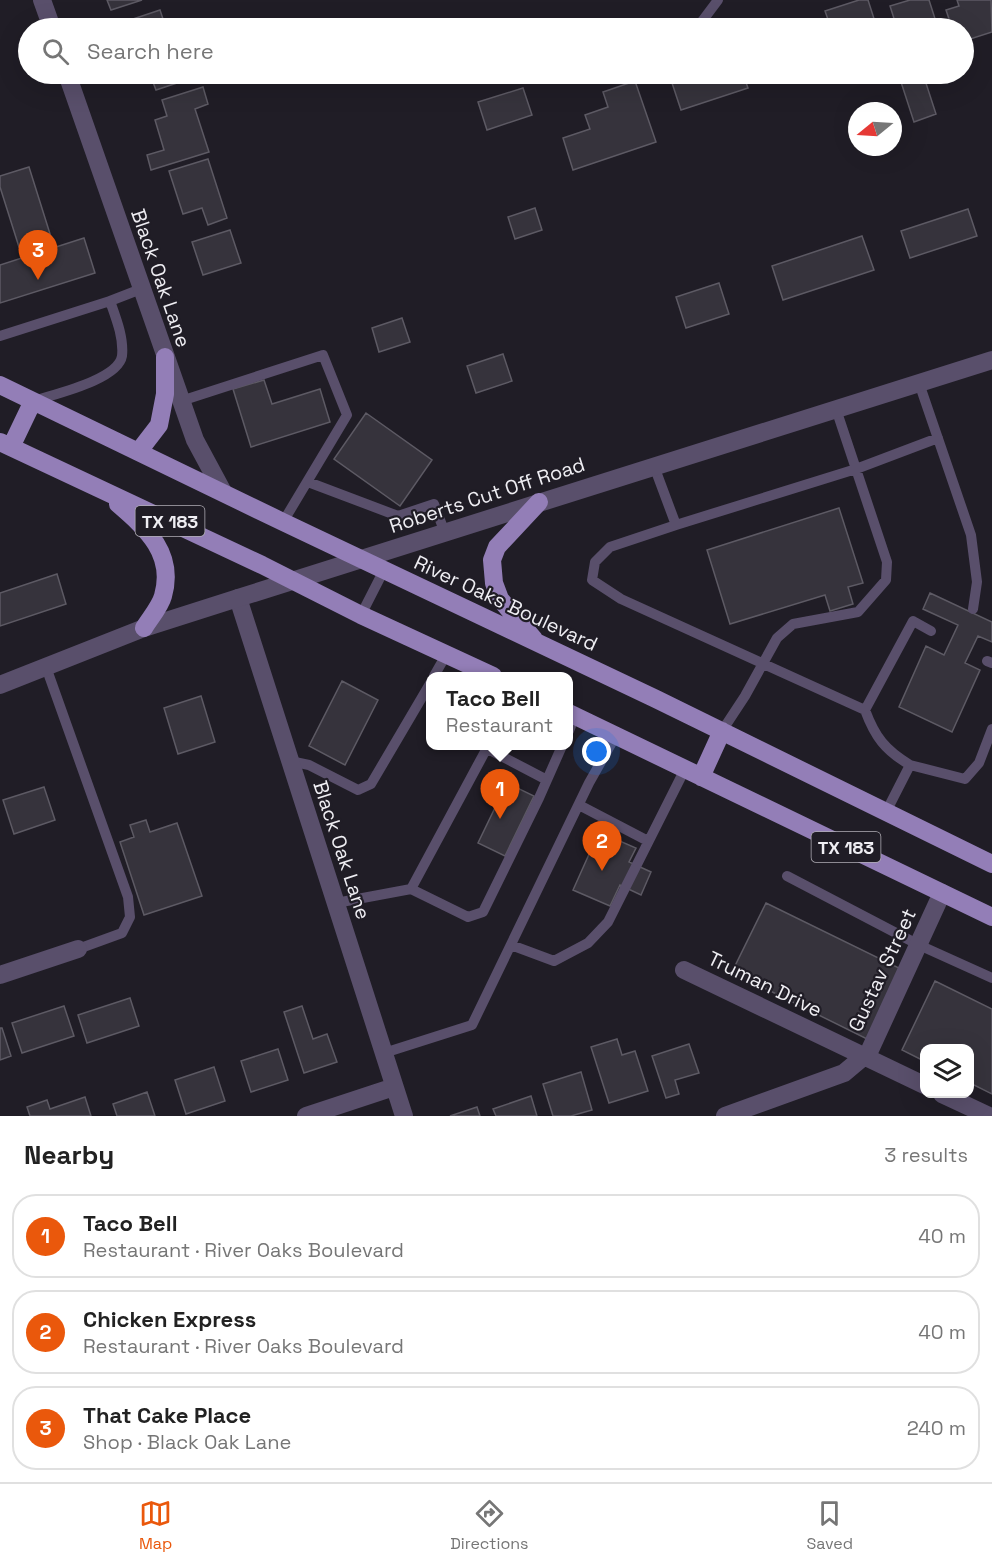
<!DOCTYPE html>
<html lang="en">
<head>
<meta charset="utf-8">
<style>
  body { margin:0; font-family:"Space Grotesk",sans-serif; background:#f2f2f2; color:#222 }
  .controls { position:absolute; right:18px; bottom:18px; display:grid; overflow:hidden; border-radius:12px; box-shadow:0 6px 24px #0002 }
  .controls button { width:54px; height:54px; display:grid; place-items:center; padding:0; border:0; border-bottom:2px solid #e0e0e0; background:#fff; color:#222; font:30px sans-serif }
  .compass { position:absolute; left:848px; top:102px; width:54px; height:54px; border-radius:50%; background:#fff; box-shadow:0 6px 24px #0002; rotate:252deg }
  .you { position:absolute; left:597px; top:752px; width:21px; height:21px; margin:-15px; border:4px solid #fff; border-radius:50%; background:#1a73e8; box-shadow:0 0 0 9px #1a73e833 }
  .badge { display:grid; place-items:center; width:39px; height:39px; border-radius:50%; background:#ea580c; color:#fff; font-size:20px; font-weight:700 }
  .pin { position:absolute; translate:-50% -50px; filter:drop-shadow(0 2px 3px #0008) }
  .pin::after { content:''; position:absolute; top:32px; width:21px; height:18px; background:inherit; clip-path:polygon(0 0,100% 0,50% 100%) }
  .popup { position:absolute; left:426px; top:672px; width:147px; height:78px; box-sizing:border-box; display:grid; place-content:center; border-radius:12px; background:#fff; filter:drop-shadow(0 2px 4px #0005); font-size:20px; white-space:nowrap; color:#767676 }
  .popup b { font-size:22px; color:#222 }
  .popup::after { content:''; position:absolute; left:50%; top:100%; margin-left:-12px; border:12px solid transparent; border-top-color:#fff }
  .list { margin:0; padding:0; list-style:none }
  h2 { display:flex; justify-content:space-between; align-items:center; height:78px; margin:0; padding:0 24px; font-size:26px }
  h2 small { font-size:20px; font-weight:400; color:#767676 }
  .list li { display:grid; grid-template-columns:39px 1fr auto; gap:18px; align-items:center; box-sizing:border-box; height:84px; margin:0 12px 12px; padding:0 12px; border:2px solid #e0e0e0; border-radius:24px }
  .list b { display:block; font-size:22px; white-space:nowrap }
  .list p { margin:0; font-size:20px; white-space:nowrap; color:#767676 }
  .list em { font-size:20px; font-style:normal; color:#767676 }
  .icon { flex:none; width:33px; height:33px; fill:none; stroke:currentColor; stroke-width:2; stroke-linecap:round; stroke-linejoin:round }
  .map { position:relative; flex:none; width:992px; height:1116px; overflow:hidden }
  .search { position:absolute; background:#fff; box-shadow:0 6px 24px #0002; left:18px; right:18px; top:18px; height:66px; display:flex; align-items:center; gap:15px; box-sizing:border-box; padding:0 21px; border-radius:33px; color:#767676; font-size:22px }
  .sheet { height:366px; background:#fff }
  nav { display:flex; justify-content:space-around; align-items:center; box-sizing:border-box; height:84px; border-top:2px solid #e0e0e0; background:#fff; font-size:16px; color:#767676 }
  nav a { display:grid; justify-items:center; gap:3px }
  nav .on { color:#ea580c }
  .map>svg:first-child { display:block }
</style>
</head>
<body>
<div class="map">
<svg width="992" height="1116" viewBox="0 0 992 1116">
  <rect width="100%" height="100%" fill="#201d26"/>
  <!-- building -->
  <path fill="#36333c" stroke="#5d5a64" stroke-width="1.5" d="M107 0H142L111 10Z
    M859 0H868L877 28H831L825 11Z
    M910 0H929L938 28H897L890 6Z
    M957 0H991L992 32 964 41V28H952L946 10 959 6Z
    M160 10 166 28H136L133 19Z
    M811 20 814 28H781Z
    M150 74H180L183 81 156 90Z
    M693 74H743L748 88 681 110 671 80Z
    M916 74H923L936 114 914 122 900 79Z
    M635 81 656 142 573 170 563 138 590 129 585 115 608 107 603 92Z
    M203 87 208 104 195 109 209 152 151 170 147 155 164 150 155 120 167 116 162 100Z
    M523 88 532 115 487 130 478 102Z
    M208 159 227 218 208 225 202 208 183 214 169 171Z
    M29 167 51 237 19 247 0 187V176Z
    M535 208 542 230 515 239 508 217Z
    M968 209 977 236 910 258 901 231Z
    M230 230 241 263 203 275 192 242Z
    M862 236 874 270 783 300 772 266Z
    M84 238 95 273 0 303V265Z
    M719 283 729 314 686 328 676 297Z
    M402 318 410 342 379 352 372 328Z
    M503 354 512 381 476 393 467 366Z
    M264 380 272 404 320 389 330 422 251 447 233 389Z
    M366 413 432 460 400 506 334 459Z
    M839 508 863 583 848 587 853 604 830 611 825 595 730 624 707 550Z
    M57 574 66 604 0 626V593Z
    M930 593 992 622V642L978 636 965 663 980 670 952 732 899 707 926 646 944 655 958 625 923 609Z
    M342 681 378 700 345 765 309 746Z
    M201 696 215 742 178 754 164 708Z
    M507 783 534 796 505 856 478 843Z
    M44 787 55 820 14 834 3 800Z
    M146 820 150 832 177 823 202 896 144 915 120 842 134 837 130 825Z
    M599 832 636 848 629 862 651 872 641 895 620 885 610 906 573 890Z
    M766 903 901 969 867 1039 732 972Z
    M935 981 992 1009V1094L970 1083V1048H924V1061L902 1050Z
    M130 998 139 1026 87 1043 78 1015Z
    M64 1006 74 1036 22 1053 12 1023Z
    M302 1006 313 1039 327 1034 337 1062 304 1073 284 1012Z
    M0 1028H2L11 1056 0 1060Z
    M617 1039 622 1055 635 1051 648 1091 609 1103 591 1047Z
    M689 1044 699 1073 675 1080 679 1094 666 1098 652 1056Z
    M278 1049 288 1080 251 1092 241 1061Z
    M214 1067 225 1101 186 1114 175 1080Z
    M581 1072 592 1110 571 1116H553L543 1084Z
    M147 1092 155 1116H117L113 1104Z
    M531 1096 537 1116H496L493 1109Z
    M85 1097 91 1116H30L27 1107 47 1100 50 1109Z
    M477 1107 480 1116H450Z"/>
  <g fill="none" stroke-linecap="round" stroke-linejoin="round">
    <!-- service -->
    <path stroke="#594f6b" stroke-width="10" d="M697 28 718 0
      M110 301 141 289
      M0 336 110 301C116 318 124 338 122 356 118 380 54 394 34 401
      M919 383 971 535 977 582 973 609
      M181 401 323 355 347 415 283 522
      M654 466 676 525 856 469 938 438
      M308 482 398 516 434 504 445 533
      M676 525 610 547 595 562 592 580 621 599 865 710
      M361 615 384 570
      M987 661 992 663
      M46 667 128 897 130 917 122 933 78 949
      M434 676 446 655
      M569 731 575 716
      M722 731 745 696 777 638 793 624 858 612 886 580 887 562 836 409
      M486 748 547 780
      M290 761 309 765 358 790 371 784 431 682
      M910 765 965 779 979 763 992 729
      M579 805 648 841
      M886 812 910 765C885 750 875 737 865 710L913 621 931 631
      M787 876 919 945 992 978
      M411 889 468 917 483 912 539 798 562 746
      M336 903 411 889 488 746
      M511 945 554 961 588 943 608 922 685 769
      M384 1053 472 1025 589 783 615 737"/>
    <!-- minor -->
    <path stroke="#594f6b" stroke-width="18" d="M42 0 52 28
      M67 74 195 440 223 492
      M238 598 404 1116
      M684 970 924 1085
      M0 975 78 949
      M942 1094 989 1116
      M306 1116 394 1087
      M725 1116 844 1073 869 1052 942 893"/>
    <!-- tertiary -->
    <path stroke="#594f6b" stroke-width="18" d="M0 685 144 628 238 598 992 360"/>
    <!-- primary -->
    <path stroke="#937eb7" stroke-width="18" d="M0 385 283 522 656 699 992 864
      M0 442 262 565 361 615 493 676
      M11 447 33 401
      M139 451 159 425 165 394V357
      M118 504C147 529 175 554 163 596 160 607 150 618 144 628
      M534 639 500 599 494 583 492 560 497 547 539 502
      M569 713 992 917
      M701 777 722 731"/>
  </g>
  <g text-anchor="middle" dominant-baseline="central" stroke-width="4.5" stroke-linejoin="round" paint-order="stroke">
    <!-- shield labels -->
    <g fill="#201d26" stroke="#b1afb6" stroke-width="1.5">
      <rect x="135.5" y="506" width="69" height="30" rx="4.5"/>
      <rect x="811.5" y="832" width="69" height="30" rx="4.5"/>
    </g>
    <g font-size="18" font-weight="bold" fill="#efeef3">
      <text x="170" y="521">TX 183</text>
      <text x="846" y="847">TX 183</text>
    </g>
    <!-- street labels -->
    <g font-size="20" fill="#efeef3" stroke="#201d26">
      <text transform="translate(161 278) rotate(71)">Black Oak Lane</text>
      <text transform="translate(487 495) rotate(-18)">Roberts Cut Off Road</text>
      <text transform="translate(506 603) rotate(25)">River Oaks Boulevard</text>
      <text transform="translate(342 850) rotate(72)">Black Oak Lane</text>
      <text transform="translate(882 970) rotate(-65)">Gustav Street</text>
      <text transform="translate(765 984) rotate(26)">Truman Drive</text>
    </g>
  </g>
</svg>
<div class="controls">
<button><svg class="icon" aria-label="layers" viewBox="0 0 24 24"><path d="M12 4l9 5-9 5-9-5zM3 14l9 5 9-5"/></svg></button>
</div>
<svg class="compass" viewBox="-18 -18 36 36"><path d="M0-13l5 13h-10z" fill="#e53935"/><path d="M0 13l5-13h-10z" fill="#767676"/></svg>
<div class="you"></div>
<div class="pin badge" style="left:500px;top:819px">1</div>
<div class="popup"><b>Taco Bell</b>Restaurant</div>
<div class="pin badge" style="left:602px;top:871px">2</div>
<div class="pin badge" style="left:38px;top:280px">3</div>
<div class="search"><svg class="icon" aria-label="search" viewBox="0 0 24 24"><circle cx="10" cy="10" r="6"/><path d="M15 15l6 6"/></svg>Search here</div>
</div>
<section class="sheet">
<h2>Nearby<small>3 results</small></h2>
<ul class="list">
<li><span class="badge">1</span><div><b>Taco Bell</b><p>Restaurant · River Oaks Boulevard</p></div><em>40 m</em></li>
<li><span class="badge">2</span><div><b>Chicken Express</b><p>Restaurant · River Oaks Boulevard</p></div><em>40 m</em></li>
<li><span class="badge">3</span><div><b>That Cake Place</b><p>Shop · Black Oak Lane</p></div><em>240 m</em></li>
</ul>
</section>
<nav>
<a class="on"><svg class="icon" aria-label="map" viewBox="0 0 24 24"><path d="M3 6l6-2 6 2 6-2v14l-6 2-6-2-6 2zM9 4v14M15 6v14"/></svg>Map</a>
<a><svg class="icon" aria-label="directions" viewBox="0 0 24 24"><path d="M12 3l9 9-9 9-9-9zM9 14v-3h6M13 9l2 2-2 2"/></svg>Directions</a>
<a><svg class="icon" aria-label="saved" viewBox="0 0 24 24"><path d="M7 4h10v16l-5-4-5 4z"/></svg>Saved</a>
</nav>
</body>
</html>
